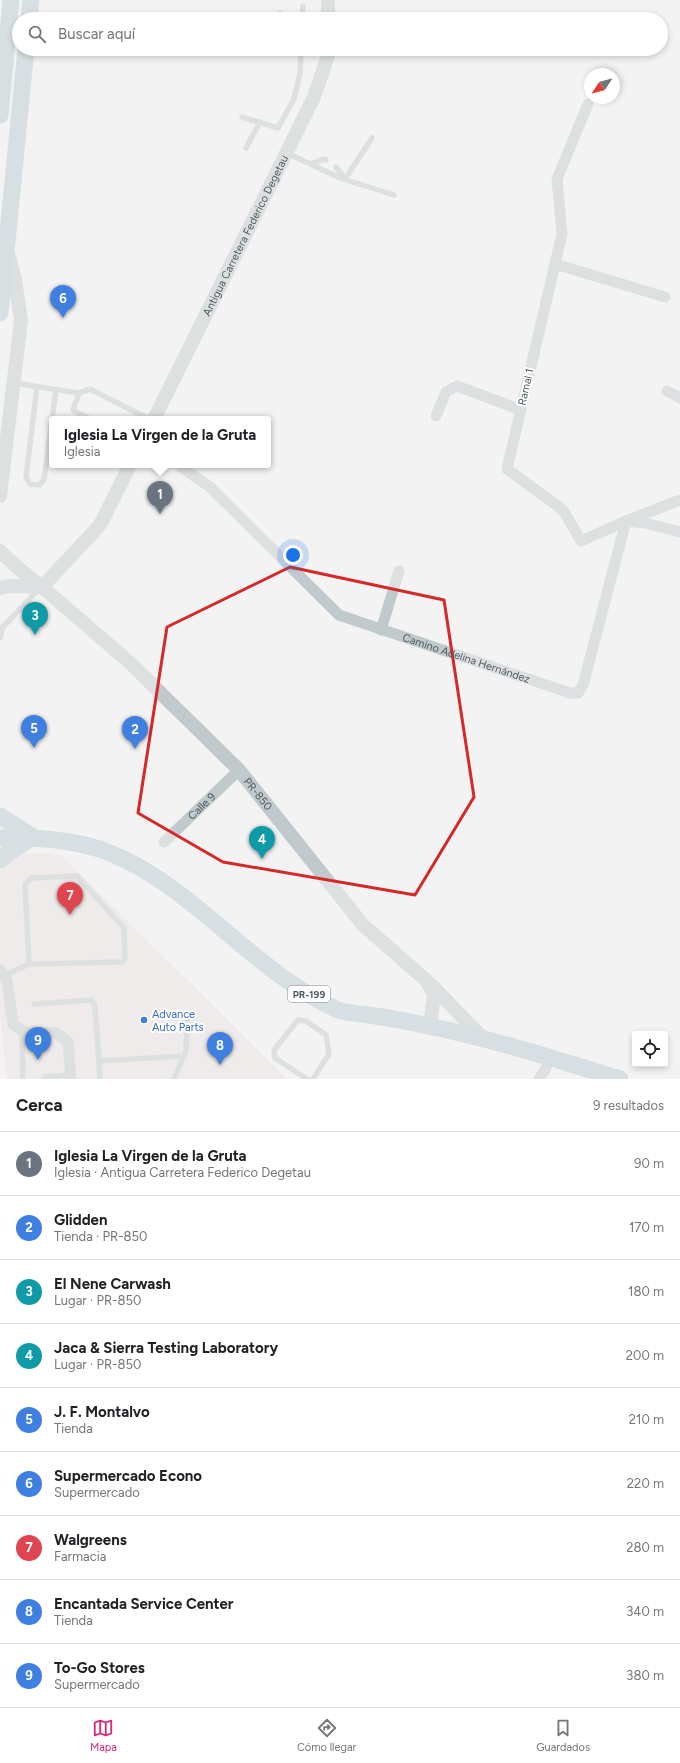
<!DOCTYPE html>
<html lang="es">
<head>
<meta charset="utf-8">
<style>
  body { margin:0; font-family:Figtree,sans-serif; background:#f6f6f6; color:#202124 }
  .controls { position:absolute; right:12px; bottom:12px; display:grid; overflow:hidden; border-radius:4px; box-shadow:0 2px 6px #0003 }
  .controls button { width:36px; height:36px; display:grid; place-items:center; padding:0; border:0; border-bottom:1px solid #e0e0e0; background:#fff; color:#202124; font:20px sans-serif }
  .compass { position:absolute; left:584px; top:68px; width:36px; height:36px; border-radius:50%; background:#fff; box-shadow:0 2px 6px #0003; rotate:234deg }
  .you { position:absolute; left:293px; top:555px; width:14px; height:14px; margin:-10px; border:3px solid #fff; border-radius:50%; background:#1a73e8; box-shadow:0 0 0 6px #1a73e833 }
  .badge { display:grid; place-items:center; width:26px; height:26px; border-radius:50%; background:#db2777; color:#fff; font-size:13px; font-weight:700 }
  .pin { position:absolute; translate:-50% -33px; filter:drop-shadow(0 1px 2px #0008) }
  .pin::after { content:''; position:absolute; top:21px; width:14px; height:12px; background:inherit; clip-path:polygon(0 0,100% 0,50% 100%) }
  .popup { position:absolute; left:49px; top:416px; width:222px; height:52px; box-sizing:border-box; display:grid; place-content:center; border-radius:4px; background:#fff; filter:drop-shadow(0 1px 3px #0005); font-size:13px; white-space:nowrap; color:#757577 }
  .popup b { font-size:15px; color:#202124 }
  .popup::after { content:''; position:absolute; left:50%; top:100%; margin-left:-8px; border:8px solid transparent; border-top-color:#fff }
  .list { margin:0; padding:0; list-style:none }
  h2 { display:flex; justify-content:space-between; align-items:center; height:52px; margin:0; padding:0 16px; font-size:17px }
  h2 small { font-size:13px; font-weight:400; color:#757577 }
  .list li { display:grid; grid-template-columns:26px 1fr auto; gap:12px; align-items:center; box-sizing:border-box; height:64px; padding:0 16px; border-top:1px solid #e0e0e0 }
  .list b { display:block; font-size:15px; white-space:nowrap }
  .list p { margin:0; font-size:13px; white-space:nowrap; color:#757577 }
  .list em { font-size:13px; font-style:normal; color:#757577 }
  .icon { flex:none; width:22px; height:22px; fill:none; stroke:currentColor; stroke-width:2; stroke-linecap:round; stroke-linejoin:round }
  .map { position:relative; flex:none; width:680px; height:1079px; overflow:hidden }
  .search { position:absolute; background:#fff; box-shadow:0 2px 6px #0003; left:12px; right:12px; top:12px; height:44px; display:flex; align-items:center; gap:10px; box-sizing:border-box; padding:0 14px; border-radius:22px; color:#757577; font-size:15px }
  .sheet { height:628px; background:#fff }
  nav { display:flex; justify-content:space-around; align-items:center; box-sizing:border-box; height:56px; border-top:1px solid #e0e0e0; background:#fff; font-size:11px; color:#757577 }
  nav a { display:grid; justify-items:center; gap:2px }
  nav .on { color:#db2777 }
  .map>svg:first-child { display:block }
</style>
</head>
<body>
<div class="map">
<svg width="680" height="1079" viewBox="0 0 680 1079">
  <rect width="100%" height="100%" fill="#f4f3f3"/>
  <!-- commercial -->
  <path fill="#e7e3df" d="M37 853 61 855 287 1079H7L0 1015V870L18 854Z"/>
  <g fill="none" stroke-linecap="round" stroke-linejoin="round">
    <!-- service -->
    <path stroke="#c0cacd" stroke-width="5.5" d="M280 19V13
      M302 19 303 6
      M242 117 278 128 294 99 300 74 301 49
      M246 148 260 122
      M287 153 340 178 394 195
      M310 164 325 159 326 160
      M336 167 345 179 372 138
      M14 383 79 393
      M37 386 26 477 30 484 39 485 44 480 56 389
      M90 419 73 410 79 393 90 389 149 419
      M0 638 2 628 39 589
      M4 976 29 964 123 962 125 959 124 928 77 876 31 878 25 885 29 964
      M34 1004 91 1000 95 1006 100 1079
      M99 1061 184 1056
      M44 1077 71 1075
      M23 1079 22 1038 24 1032
      M174 1079 186 1051 187 1020
      M307 1079 275 1058 274 1050 298 1020 306 1021 326 1035 329 1054 313 1079"/>
    <!-- minor -->
    <g stroke="#c0cacd" stroke-width="11">
      <path d="M588 104 557 179 562 234 507 469 563 510 581 541 626 521 645 523 680 532"/>
      <path d="M555 264 665 297"/>
      <path d="M667 391 680 398"/>
      <path d="M436 416 446 392 457 386 521 410"/>
      <path id="s1" d="M178 465 210 487 339 615 570 693H578L583 685 626 521 680 500"/>
      <path d="M381 630 399 571"/>
      <path id="s2" d="M164 842 239 770"/>
      <path d="M0 970 7 980 13 1024 24 1032 56 1033 68 1042 71 1079"/>
      <path d="M539 1079 545 1070 550 1058"/>
    </g>
    <!-- tertiary -->
    <g stroke="#c0cacd" stroke-width="14">
      <path d="M328 0V19"/>
      <path id="s3" d="M154 419 314 97 328 56 329 49"/>
      <path d="M0 496 21 320 15 280 8 253"/>
      <path id="s4" d="M0 551 18 568 42 587 129 662 239 770 363 925 426 980 434 994 430 1026"/>
      <path d="M42 587 100 525 130 465"/>
      <path d="M0 588 9 586 42 587"/>
      <path d="M430 984 483 1038"/>
    </g>
    <!-- primary -->
    <path stroke="#b5c7ce" stroke-width="17" d="M29 19 31 0
      M0 115 11 0
      M0 313 26 49
      M0 816 33 837
      M0 838C35 837 71 839 105 851 193 884 251 971 338 1010 347 1013 359 1014 369 1015 390 1018 411 1022 433 1027 496 1040 558 1060 620 1079
      M0 860 8 853 33 837"/>
  </g>
  <!-- marked area -->
  <path d="M0 0H680V1079H0ZM290 567 444 600 474 797 415 895 223 862 138 813 167 627Z" fill="#f4f3f3" fill-opacity=".55" fill-rule="evenodd"/>
  <path fill="none" stroke="#d62828" stroke-width="3" stroke-linejoin="round" d="M290 567 444 600 474 797 415 895 223 862 138 813 167 627Z"/>
  <!-- markers -->
  <circle fill="#3f7fe0" stroke="#fff" stroke-width="1.5" cx="144" cy="1020" r="4"/>
  <g text-anchor="middle" dominant-baseline="central" stroke-width="4" stroke-linejoin="round" paint-order="stroke">
    <!-- shield labels -->
    <rect fill="#fff" stroke="#828c8f" stroke-width="1" x="288" y="986" width="42" height="16" rx="3"/>
    <g font-size="10" font-weight="bold" fill="#4c5a5f">
      <text x="309" y="994">PR-199</text>
    </g>
    <!-- street labels -->
    <g font-size="11" fill="#4c5a5f" stroke="#fff">
      <text stroke="none"><textPath href="#s3" startOffset="205">Antigua Carretera Federico Degetau</textPath></text>
      <text transform="translate(526 387) rotate(-77)">Ramal 1</text>
      <text stroke="none"><textPath href="#s1" startOffset="355">Camino Adelina Hernández</textPath></text>
      <text stroke="none"><textPath href="#s4" startOffset="355">PR-850</textPath></text>
      <text stroke="none"><textPath href="#s2" startOffset="52">Calle 9</textPath></text>
    </g>
    <!-- shop labels -->
    <g font-size="11" fill="#366cbe" stroke="#fff" text-anchor="start">
      <text x="152" y="1014">Advance<tspan x="152" dy="13">Auto Parts</tspan></text>
    </g>
  </g>
</svg>
<div class="controls">
<button><svg class="icon" aria-label="locate" viewBox="0 0 24 24"><circle cx="12" cy="12" r="6"/><path d="M12 2v4M12 18v4M2 12h4M18 12h4"/></svg></button>
</div>
<svg class="compass" viewBox="-18 -18 36 36"><path d="M0-13l5 13h-10z" fill="#e53935"/><path d="M0 13l5-13h-10z" fill="#757577"/></svg>
<div class="you"></div>
<div class="pin badge" style="left:160px;top:514px;background:#6b7280">1</div>
<div class="popup"><b>Iglesia La Virgen de la Gruta</b>Iglesia</div>
<div class="pin badge" style="left:135px;top:749px;background:#3f7fe0">2</div>
<div class="pin badge" style="left:35px;top:635px;background:#0f9aa8">3</div>
<div class="pin badge" style="left:262px;top:859px;background:#0f9aa8">4</div>
<div class="pin badge" style="left:34px;top:748px;background:#3f7fe0">5</div>
<div class="pin badge" style="left:63px;top:318px;background:#3f7fe0">6</div>
<div class="pin badge" style="left:70px;top:915px;background:#e0444e">7</div>
<div class="pin badge" style="left:220px;top:1065px;background:#3f7fe0">8</div>
<div class="pin badge" style="left:38px;top:1060px;background:#3f7fe0">9</div>
<div class="search"><svg class="icon" aria-label="search" viewBox="0 0 24 24"><circle cx="10" cy="10" r="6"/><path d="M15 15l6 6"/></svg>Buscar aquí</div>
</div>
<section class="sheet">
<h2>Cerca<small>9 resultados</small></h2>
<ul class="list">
<li><span class="badge" style="background:#6b7280">1</span><div><b>Iglesia La Virgen de la Gruta</b><p>Iglesia · Antigua Carretera Federico Degetau</p></div><em>90 m</em></li>
<li><span class="badge" style="background:#3f7fe0">2</span><div><b>Glidden</b><p>Tienda · PR-850</p></div><em>170 m</em></li>
<li><span class="badge" style="background:#0f9aa8">3</span><div><b>El Nene Carwash</b><p>Lugar · PR-850</p></div><em>180 m</em></li>
<li><span class="badge" style="background:#0f9aa8">4</span><div><b>Jaca &amp; Sierra Testing Laboratory</b><p>Lugar · PR-850</p></div><em>200 m</em></li>
<li><span class="badge" style="background:#3f7fe0">5</span><div><b>J. F. Montalvo</b><p>Tienda</p></div><em>210 m</em></li>
<li><span class="badge" style="background:#3f7fe0">6</span><div><b>Supermercado Econo</b><p>Supermercado</p></div><em>220 m</em></li>
<li><span class="badge" style="background:#e0444e">7</span><div><b>Walgreens</b><p>Farmacia</p></div><em>280 m</em></li>
<li><span class="badge" style="background:#3f7fe0">8</span><div><b>Encantada Service Center</b><p>Tienda</p></div><em>340 m</em></li>
<li><span class="badge" style="background:#3f7fe0">9</span><div><b>To-Go Stores</b><p>Supermercado</p></div><em>380 m</em></li>
</ul>
</section>
<nav>
<a class="on"><svg class="icon" aria-label="map" viewBox="0 0 24 24"><path d="M3 6l6-2 6 2 6-2v14l-6 2-6-2-6 2zM9 4v14M15 6v14"/></svg>Mapa</a>
<a><svg class="icon" aria-label="directions" viewBox="0 0 24 24"><path d="M12 3l9 9-9 9-9-9zM9 14v-3h6M13 9l2 2-2 2"/></svg>Cómo llegar</a>
<a><svg class="icon" aria-label="saved" viewBox="0 0 24 24"><path d="M7 4h10v16l-5-4-5 4z"/></svg>Guardados</a>
</nav>
</body>
</html>
